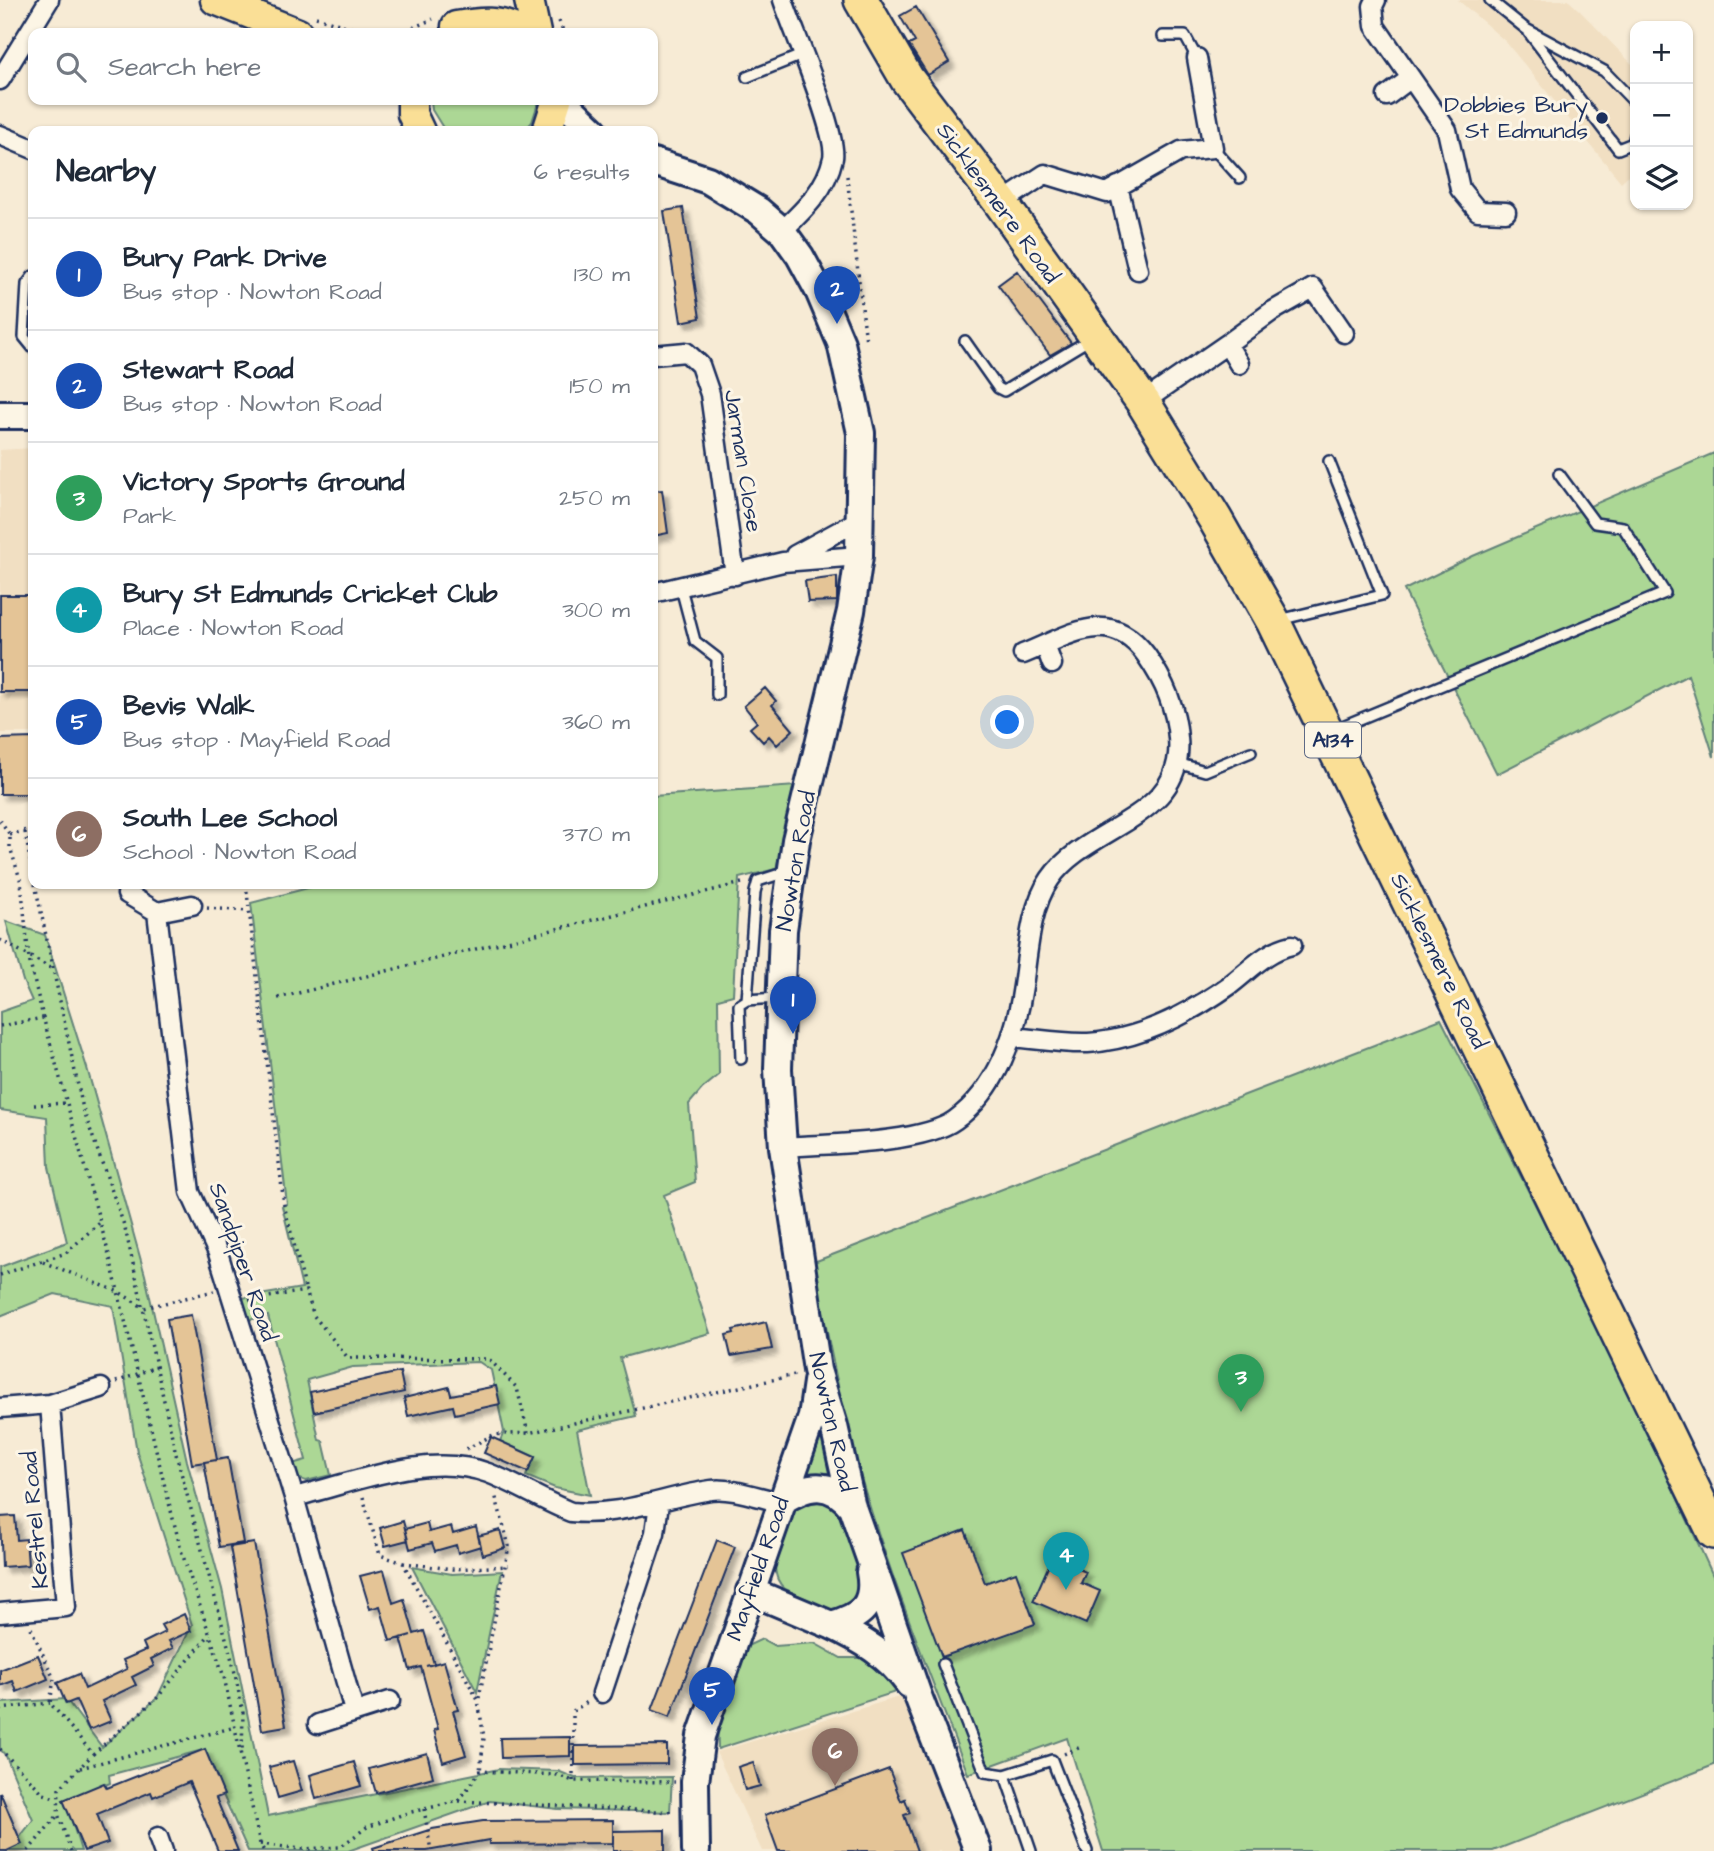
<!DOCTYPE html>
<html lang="en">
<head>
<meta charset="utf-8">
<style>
  body { margin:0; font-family:"Architects Daughter",sans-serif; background:#f2f2f3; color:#1f2937 }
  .controls { position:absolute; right:21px; top:21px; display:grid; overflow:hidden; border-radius:14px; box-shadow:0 2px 5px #0004 }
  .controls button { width:63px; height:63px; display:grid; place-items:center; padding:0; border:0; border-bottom:2px solid #e0e1e3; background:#fff; color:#1f2937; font:35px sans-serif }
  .you { position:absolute; left:1008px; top:723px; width:24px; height:24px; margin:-18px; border:5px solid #fff; border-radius:50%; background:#1a73e8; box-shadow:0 0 0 10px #1a73e833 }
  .badge { display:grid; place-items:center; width:46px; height:46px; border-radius:50%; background:#ea580c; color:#fff; font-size:23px; font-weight:700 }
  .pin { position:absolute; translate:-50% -58px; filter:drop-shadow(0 2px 4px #0008) }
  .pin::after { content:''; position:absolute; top:37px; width:24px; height:21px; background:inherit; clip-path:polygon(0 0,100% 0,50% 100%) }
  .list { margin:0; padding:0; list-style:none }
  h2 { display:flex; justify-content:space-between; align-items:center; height:91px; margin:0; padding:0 28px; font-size:30px }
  h2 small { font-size:23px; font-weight:400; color:#747a83 }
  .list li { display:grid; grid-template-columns:46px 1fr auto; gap:21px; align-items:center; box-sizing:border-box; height:112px; padding:0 28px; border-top:2px solid #e0e1e3 }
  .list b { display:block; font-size:26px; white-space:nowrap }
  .list p { margin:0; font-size:23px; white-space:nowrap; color:#747a83 }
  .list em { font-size:23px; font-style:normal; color:#747a83 }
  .icon { flex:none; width:38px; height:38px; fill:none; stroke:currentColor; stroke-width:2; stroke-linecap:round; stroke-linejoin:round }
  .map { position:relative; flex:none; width:1714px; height:1851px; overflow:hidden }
  .search { position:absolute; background:#fff; box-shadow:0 2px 5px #0004; left:28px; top:28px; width:630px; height:77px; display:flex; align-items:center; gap:18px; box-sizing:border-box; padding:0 24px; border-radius:14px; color:#747a83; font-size:26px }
  .panel { position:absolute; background:#fff; box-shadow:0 2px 5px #0004; left:28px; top:126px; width:630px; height:763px; border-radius:14px }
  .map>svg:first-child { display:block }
</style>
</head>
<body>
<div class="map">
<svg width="1714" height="1851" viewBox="0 0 1714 1851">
  <defs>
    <filter id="shadow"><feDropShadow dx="5.5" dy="5.5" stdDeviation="2" flood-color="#0004"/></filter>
  </defs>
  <rect width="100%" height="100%" fill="#f7ebd5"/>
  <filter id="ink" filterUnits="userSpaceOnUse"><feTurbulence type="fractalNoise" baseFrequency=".0143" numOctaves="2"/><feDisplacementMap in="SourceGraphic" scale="14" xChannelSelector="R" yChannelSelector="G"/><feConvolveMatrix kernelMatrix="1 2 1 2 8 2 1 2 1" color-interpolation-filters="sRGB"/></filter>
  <g filter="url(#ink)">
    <!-- built -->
    <path fill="#f1dfc2" d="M1458 0H1568L1580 11 1635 67V169L1621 182 1505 41Z
      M33 448V733H0V450Z
      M909 1694 916 1728 962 1851H762L716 1752Z"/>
    <!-- green -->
    <path fill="#acd795" stroke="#64837a" stroke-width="2" d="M431 100H539L532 122 524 131H445L432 110Z
      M1714 453V757L1688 675 1497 774 1404 590 1473 556Z
      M796 786 776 869 739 878 733 995 718 999 719 1075 702 1089 689 1104 695 1182 664 1195 710 1333 620 1358 636 1416 577 1430 590 1495 555 1488 526 1476 535 1457 500 1441 504 1432 491 1370 479 1362 353 1367 307 1380 319 1440 323 1441 331 1475 306 1481 297 1478 292 1464 306 1460 268 1316 248 1320 242 1298 302 1288 282 1206 287 1204 251 903 323 884H653V796Z
      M6 921 45 935 87 1068 145 1275 187 1461 222 1589 268 1816 499 1769 558 1771 575 1778 672 1777 670 1812 558 1809 490 1801 348 1851H248L203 1750 109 1775 110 1783 66 1801 81 1851H9L33 1820 6 1756 0 1749V1703L66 1699 102 1747 157 1698 192 1625 137 1452 113 1306 55 1294 0 1316V1267L67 1242 49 1167 47 1117 0 1110V1012L32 1001 23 981Z
      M1441 1019 1613 1358 1714 1578V1765L1493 1851H1103L1067 1738 968 1774C929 1672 887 1570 857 1464 839 1398 826 1330 814 1262Z
      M817 1439 826 1440 836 1480 803 1482Z
      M821 1499 837 1508 840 1514 862 1578 861 1592 847 1608 832 1611 785 1589C778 1583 776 1577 775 1567L795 1510 802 1504Z
      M412 1567 452 1574 502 1571 477 1692Z
      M762 1639 775 1646 814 1643 841 1658H865L905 1689 718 1749 717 1711 741 1649Z"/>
    <!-- building -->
    <path fill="#e4c496" stroke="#1b2f5e" stroke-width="2" filter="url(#shadow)" d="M916 7 949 62 928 75 909 45 915 42 900 16Z
      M683 208 700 318 681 322 664 211Z
      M1017 271 1071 343 1050 355 998 285Z
      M662 490 668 533 653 536V491Z
      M837 577V601L808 602 805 581Z
      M0 595H33V692H0Z
      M765 688 776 701 772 705 793 730 777 745 769 736 763 742 750 728 757 722 744 706Z
      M33 738V772H28V794H0V739Z
      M191 1315 217 1460 192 1464 167 1319Z
      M766 1322 772 1349 731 1356 726 1335 734 1333 733 1330Z
      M400 1372 404 1392 314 1412 310 1392Z
      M496 1386 500 1404 455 1414 453 1406 408 1416 404 1398 449 1387 451 1395Z
      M491 1437 535 1457 528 1472 484 1453Z
      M228 1458 243 1543 219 1547 204 1462Z
      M15 1516 17 1540 26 1539 28 1565 2 1567 0 1517Z
      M403 1521 408 1540 385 1546 380 1528Z
      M427 1523 429 1532 451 1526 453 1534 476 1527 481 1546 458 1553 456 1545 435 1551 432 1543 410 1549 405 1529Z
      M500 1530 505 1548 483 1555 478 1536Z
      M965 1530 985 1583 1016 1572 1035 1624 942 1657 903 1553Z
      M717 1540 735 1547 670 1717 652 1710Z
      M254 1543 286 1726 262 1730 230 1547Z
      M1052 1558 1086 1572 1081 1583 1100 1591 1086 1624 1033 1601Z
      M384 1570 393 1603 404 1599 414 1634 424 1631 434 1664 426 1666 444 1661 458 1710 453 1711 466 1755 443 1762 434 1730 438 1729 421 1667 410 1670 401 1638 411 1635 390 1641 380 1606 370 1609 360 1576Z
      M184 1614 191 1631 169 1641 173 1648 151 1659 154 1666 132 1677 136 1685 102 1701 111 1721 89 1730 76 1700 66 1704 57 1683 79 1674 85 1689 127 1669 123 1660 146 1650 143 1643 165 1632 161 1625Z
      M38 1655 48 1679 17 1692 13 1681 0 1686V1670Z
      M570 1737V1756L501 1758 500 1738Z
      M667 1745V1764L575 1765V1746Z
      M205 1749 224 1795 216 1798 238 1851H218L189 1782 153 1797 151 1792 97 1814 108 1843 84 1851 63 1800 104 1783 107 1788Z
      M427 1753 433 1777 376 1793 369 1769Z
      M293 1761 302 1791 278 1798 269 1767Z
      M354 1762 361 1786 316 1799 310 1775Z
      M753 1762 760 1786 745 1790 738 1767Z
      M889 1769 901 1801 905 1799 910 1813 904 1815 917 1851H778L765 1815Z
      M0 1792 22 1844 7 1851H0Z
      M613 1820V1843L489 1844V1840L427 1851H374L373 1848 432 1829 483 1821Z
      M665 1830V1851H613V1831Z"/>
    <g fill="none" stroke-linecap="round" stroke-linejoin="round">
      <defs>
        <path id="lane" d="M1490 0 1526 29 1604 71 1635 103
          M1529 33 1618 149 1633 143 1635 135
          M1163 36H1185L1197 58
          M747 77 802 55
          M1213 148 1240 178
          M33 276 27 284 24 337 33 348
          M965 341 998 388 1004 391 1092 338
          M681 588 695 641 717 658V695
          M1279 620 1382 595 1329 461
          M1333 730 1665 593 1623 527 1595 523 1559 474
          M1177 763 1205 771 1251 752
          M747 1000 755 892 758 881 786 872
          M741 1059 739 1005 747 1000 777 998
          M943 1664 985 1772 1005 1775
          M1031 1851 1005 1775 1052 1760 1087 1851"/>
        <path id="street" d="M1376 0 1373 6 1375 26 1447 130 1460 189 1478 211 1506 212
          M0 80 49 0
          M1387 96 1411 78
          M0 135 33 149
          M1118 186 1138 270
          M1001 203 1045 174 1107 193 1181 151 1213 148 1197 58
          M782 231C804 210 826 190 833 158 838 134 793 30 783 0
          M1227 344 1271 312 1313 288 1344 333
          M653 355 686 352 700 365 710 394 735 575
          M1143 402 1227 344 1239 364
          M795 555 861 519
          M653 593 783 562 859 556
          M1045 645 1052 664
          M127 894 157 912 192 905
          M157 912 190 1192 218 1253 294 1497 354 1711
          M1013 1037C1037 1039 1063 1044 1088 1043 1139 1040 1189 1014 1230 985 1251 969 1266 951 1292 945
          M783 1147C826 1144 922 1144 955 1120 997 1090 1016 1035 1023 986 1028 953 1030 907 1050 879 1087 825 1186 819 1178 738 1176 708 1163 679 1146 655 1109 605 1069 636 1023 654
          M0 1408 50 1404 101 1388
          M294 1497C354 1483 427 1451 488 1473 517 1484 543 1501 571 1512 620 1517 664 1497 711 1490 731 1487 760 1498 780 1502
          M0 1613 66 1607 50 1404
          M602 1693 655 1533 659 1503
          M318 1724 390 1701
          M158 1837 163 1851"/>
        <path id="secondary" d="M567 100 571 109 594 131
          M653 162 708 180 759 211 782 231 800 256 819 291 841 343 861 433 859 556 851 611 796 840 783 930 778 1069 783 1147 817 1370 834 1426 852 1507 918 1696 978 1851
          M0 415H33
          M780 1502C807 1484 830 1479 852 1507
          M750 1591 831 1625C861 1617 876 1605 870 1572
          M831 1625C863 1640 887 1654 909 1684
          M696 1851 695 1782 701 1736 812 1417 817 1382"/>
        <path id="primary" d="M215 0 298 33
          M529 0 536 33
          M456 26C479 22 502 19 522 33
          M412 100V114L420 131
          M547 131 557 100"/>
        <path id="highway" d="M861 0 907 79 1001 203 1143 402 1215 519 1273 621 1714 1532"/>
      </defs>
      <!-- lane casing -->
      <use href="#lane" stroke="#1b2f5e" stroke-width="14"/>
      <!-- street casing -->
      <use href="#street" stroke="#1b2f5e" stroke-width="23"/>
      <!-- secondary casing -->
      <use href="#secondary" stroke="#1b2f5e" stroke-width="32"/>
      <!-- primary casing -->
      <use href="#primary" stroke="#1b2f5e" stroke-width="33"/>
      <!-- highway casing -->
      <use href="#highway" stroke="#1b2f5e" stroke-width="38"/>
      <!-- path -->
      <path stroke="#1b2f5e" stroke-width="3.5" stroke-dasharray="2 5" stroke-linecap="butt" d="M316 17 369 33
        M559 21 564 33
        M400 33 433 19
        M847 176 866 342
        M0 820 10 835V847L21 882 29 959 43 1017 111 1262 165 1487 181 1550 224 1677 260 1844 264 1851
        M25 832 33 875
        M10 835 33 828
        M35 884 83 1109 125 1228 176 1454 233 1664 243 1713 242 1752
        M246 884 284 1205 306 1291
        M207 908 247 911
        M0 940 51 968
        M278 998 746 882
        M0 1026 43 1018
        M34 1105 67 1103
        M43 1262 119 1292 144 1308 214 1291
        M0 1275 66 1253 100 1222
        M249 1300 306 1291 314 1316 348 1358 489 1359 517 1388 528 1433
        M116 1382 156 1367
        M466 1449 493 1435 528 1433 795 1375
        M363 1497 380 1555 403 1563 478 1700 484 1738 480 1771
        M403 1563 452 1569 508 1566
        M31 1628 54 1679 50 1703 93 1754 157 1698 210 1634
        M479 1698 509 1546 495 1494
        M0 1709 50 1703
        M0 1749 44 1794 57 1799
        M1064 1754 1081 1747
        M80 1768 235 1727
        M573 1781V1711L589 1701
        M459 1801 674 1812
        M424 1809 431 1851
        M260 1844 302 1849 340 1847 367 1827 407 1813 459 1801 480 1771 557 1775 573 1781 675 1782
        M28 1851 58 1815
        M71 1851 58 1814 59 1789 93 1754"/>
      <!-- lane -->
      <use href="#lane" stroke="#fcf5e5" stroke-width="9"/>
      <!-- street -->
      <use href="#street" stroke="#fcf5e5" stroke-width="18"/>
      <!-- secondary -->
      <use href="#secondary" stroke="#fcf5e5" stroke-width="26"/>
      <!-- primary -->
      <use href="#primary" stroke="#fadf96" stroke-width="28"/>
      <!-- highway -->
      <use href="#highway" stroke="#fadf96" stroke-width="33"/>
    </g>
  </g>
  <!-- markers -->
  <circle fill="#1b2f5e" stroke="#fcf5e5" stroke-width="2.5" cx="1602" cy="118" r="7"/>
  <g text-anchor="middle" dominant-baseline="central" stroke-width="6" stroke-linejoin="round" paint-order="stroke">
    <!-- shield labels -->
    <rect fill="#fcf5e5" stroke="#5e6a86" stroke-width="2" x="1305" y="722.5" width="56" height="35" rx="5"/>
    <g font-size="21" font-weight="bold" fill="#1b2f5e">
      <text x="1333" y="740">A134</text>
    </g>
    <!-- poi labels -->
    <g font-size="23" fill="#1b2f5e" stroke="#fcf5e5" text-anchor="end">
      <text x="1588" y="105">Dobbies Bury<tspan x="1588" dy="26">St Edmunds</tspan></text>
    </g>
    <!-- street labels -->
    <g font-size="23" fill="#1b2f5e" stroke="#fcf5e5">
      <text transform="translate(998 203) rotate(54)">Sicklesmere Road</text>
      <text transform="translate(743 461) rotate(81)">Jarman Close</text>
      <text transform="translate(796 861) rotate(-80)">Nowton Road</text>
      <text transform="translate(1439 961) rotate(64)">Sicklesmere Road</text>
      <text transform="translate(243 1262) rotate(71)">Sandpiper Road</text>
      <text transform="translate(832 1422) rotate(77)">Nowton Road</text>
      <text transform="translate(35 1520) rotate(-95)">Kestrel Road</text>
      <text transform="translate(758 1569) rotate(-71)">Mayfield Road</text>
    </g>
  </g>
</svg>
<div class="controls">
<button>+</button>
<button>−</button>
<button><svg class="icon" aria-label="layers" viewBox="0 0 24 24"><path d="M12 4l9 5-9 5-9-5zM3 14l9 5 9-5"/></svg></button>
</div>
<div class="you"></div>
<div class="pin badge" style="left:793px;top:1034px;background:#1a4fb4">1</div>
<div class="pin badge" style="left:837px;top:324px;background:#1a4fb4">2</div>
<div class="pin badge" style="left:1241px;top:1412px;background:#2e9e5b">3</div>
<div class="pin badge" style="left:1066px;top:1590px;background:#0f9aa8">4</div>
<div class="pin badge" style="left:712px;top:1725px;background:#1a4fb4">5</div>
<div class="pin badge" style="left:835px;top:1786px;background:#8d6e63">6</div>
<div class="search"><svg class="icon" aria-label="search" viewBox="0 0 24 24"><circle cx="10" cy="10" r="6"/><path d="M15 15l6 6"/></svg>Search here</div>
<section class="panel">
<h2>Nearby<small>6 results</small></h2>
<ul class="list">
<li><span class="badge" style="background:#1a4fb4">1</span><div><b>Bury Park Drive</b><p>Bus stop · Nowton Road</p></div><em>130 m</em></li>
<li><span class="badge" style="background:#1a4fb4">2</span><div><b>Stewart Road</b><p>Bus stop · Nowton Road</p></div><em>150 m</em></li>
<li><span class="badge" style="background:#2e9e5b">3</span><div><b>Victory Sports Ground</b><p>Park</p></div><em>250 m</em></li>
<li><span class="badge" style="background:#0f9aa8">4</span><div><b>Bury St Edmunds Cricket Club</b><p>Place · Nowton Road</p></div><em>300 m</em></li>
<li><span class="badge" style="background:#1a4fb4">5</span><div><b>Bevis Walk</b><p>Bus stop · Mayfield Road</p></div><em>360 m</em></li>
<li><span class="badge" style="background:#8d6e63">6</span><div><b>South Lee School</b><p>School · Nowton Road</p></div><em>370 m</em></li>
</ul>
</section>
</div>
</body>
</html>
